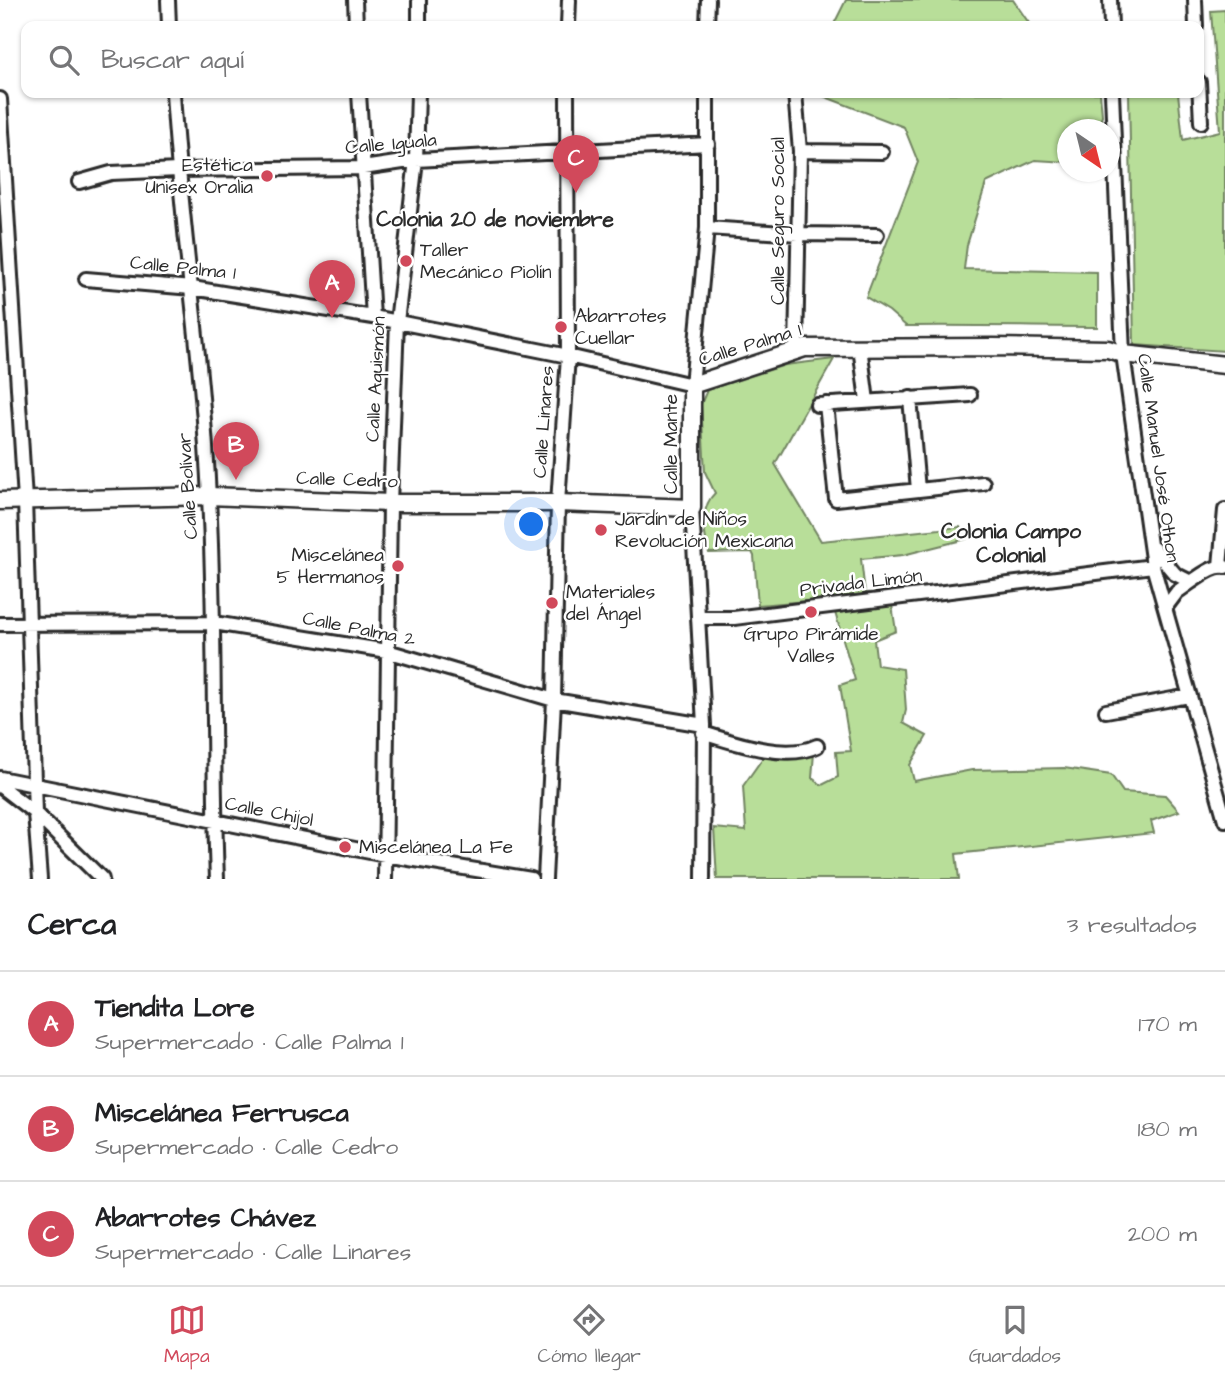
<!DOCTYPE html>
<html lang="es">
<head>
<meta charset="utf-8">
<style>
  body { margin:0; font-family:"Architects Daughter",sans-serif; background:#f2f2f2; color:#202124 }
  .compass { position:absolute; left:1057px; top:119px; width:63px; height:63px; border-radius:50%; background:#fff; box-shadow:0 2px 5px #0004; rotate:145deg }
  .you { position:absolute; left:532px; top:525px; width:24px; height:24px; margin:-18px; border:5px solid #fff; border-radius:50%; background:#1a73e8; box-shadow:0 0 0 10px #1a73e833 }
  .badge { display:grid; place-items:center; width:46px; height:46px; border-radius:50%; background:#d1495b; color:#fff; font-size:23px; font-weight:700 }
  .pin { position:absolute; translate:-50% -58px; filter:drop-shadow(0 2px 4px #0008) }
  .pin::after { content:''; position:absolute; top:37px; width:24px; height:21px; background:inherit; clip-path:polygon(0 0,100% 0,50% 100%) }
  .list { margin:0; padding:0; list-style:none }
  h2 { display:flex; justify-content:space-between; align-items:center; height:91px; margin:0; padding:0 28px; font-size:30px }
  h2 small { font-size:23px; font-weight:400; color:#757577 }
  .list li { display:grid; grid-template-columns:46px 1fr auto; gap:21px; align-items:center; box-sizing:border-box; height:105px; padding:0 28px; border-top:2px solid #e0e0e0 }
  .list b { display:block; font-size:26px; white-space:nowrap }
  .list p { margin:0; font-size:23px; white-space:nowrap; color:#757577 }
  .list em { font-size:23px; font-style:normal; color:#757577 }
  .icon { flex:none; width:38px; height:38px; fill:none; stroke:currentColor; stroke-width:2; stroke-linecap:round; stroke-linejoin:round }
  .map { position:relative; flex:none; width:1225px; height:879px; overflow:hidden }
  .search { position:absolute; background:#fff; box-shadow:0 2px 5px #0004; left:21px; right:21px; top:21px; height:77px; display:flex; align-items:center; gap:18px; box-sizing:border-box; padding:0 24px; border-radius:14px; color:#757577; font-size:26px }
  .sheet { height:406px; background:#fff }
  nav { display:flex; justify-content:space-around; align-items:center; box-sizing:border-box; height:98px; border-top:2px solid #e0e0e0; background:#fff; font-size:19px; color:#757577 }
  nav a { display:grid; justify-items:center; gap:4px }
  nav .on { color:#d1495b }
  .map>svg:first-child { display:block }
</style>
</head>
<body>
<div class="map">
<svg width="1225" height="879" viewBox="0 0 1225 879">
  <rect width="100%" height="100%" fill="#fff"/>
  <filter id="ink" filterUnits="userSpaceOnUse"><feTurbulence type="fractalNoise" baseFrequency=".0143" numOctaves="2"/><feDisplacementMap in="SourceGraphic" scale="14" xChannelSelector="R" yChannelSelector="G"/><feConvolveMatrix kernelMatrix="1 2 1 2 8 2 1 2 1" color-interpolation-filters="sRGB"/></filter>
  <g filter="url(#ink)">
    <!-- green -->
    <path fill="#b8de99" stroke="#728462" stroke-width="2" d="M846 0H1013L1031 26H833Z
      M1225 10V351L1134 345 1129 93H1178L1183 140 1220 131 1211 11Z
      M815 93H1100L1102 115 1099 129 1068 130 1067 162 1035 160 986 183 967 245 964 269 1097 272V327C1034 327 970 325 906 326L889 311 866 297 918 162 904 127Z
      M834 359 775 464 821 541 960 527 966 539 903 555 861 559 865 593 890 592 896 631 874 640 877 665 903 669 906 710 903 723 927 736 910 765 914 781 972 770 1064 768 1111 775 1123 792 1165 795 1179 811 1151 821 1154 833 956 854 959 879H717L714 828 746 831 743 786 767 752 814 753 812 778 822 785 838 777 836 752 851 751 840 685 855 680 831 599 758 605 754 556 752 552 709 553C704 534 699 508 715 493L705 472 701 404 707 390 785 365Z"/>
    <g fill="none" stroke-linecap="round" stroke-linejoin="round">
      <defs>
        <path id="minor" d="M168 0 169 26
          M355 0 356 26
          M1110 0 1111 26
          M1195 0 1196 26
          M419 26V0
          M568 26 569 0
          M707 26 708 0
          M1199 82 1201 122
          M173 93C181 228 203 363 209 498 216 625 212 752 217 879
          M359 93 373 317
          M795 93 800 151 796 351
          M1112 93 1123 354 1153 566 1225 820
          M0 99 25 500 35 813 40 879
          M800 151 882 152
          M79 182 111 173 178 170 363 168 416 160 708 144
          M707 228 799 234 877 235
          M86 279 192 288 373 317 568 356 692 385 707 228V93
          M860 347 867 401
          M910 398 918 490
          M826 404 836 499 983 483
          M817 405 970 395
          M692 508 704 725 703 879
          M1153 548 1175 574 1191 582C1201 576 1213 565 1225 567
          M1220 566 1225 510
          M1165 608 1177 592 1191 582
          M698 618H734L1153 566
          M0 624 214 623 387 651 554 700 704 725
          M1106 711 1189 696
          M703 733C735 743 786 761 817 746
          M0 778 385 855 531 879
          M0 786 35 813 102 879
          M385 879 390 503 397 322 416 160 418 93
          M545 879 554 700 558 503 568 356 567 93"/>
        <path id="tertiary" d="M0 501 209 496 390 503H558L692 508V385L805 348 993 347 1108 349 1123 354 1225 365"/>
      </defs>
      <!-- minor casing -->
      <use href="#minor" stroke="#2b2b2b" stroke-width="18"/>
      <!-- tertiary casing -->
      <use href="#tertiary" stroke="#2b2b2b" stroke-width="21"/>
      <!-- minor -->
      <use href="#minor" stroke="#fff" stroke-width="12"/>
      <!-- tertiary -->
      <use href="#tertiary" stroke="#fff" stroke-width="16"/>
    </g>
  </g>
  <!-- markers -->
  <g fill="#d1495b" stroke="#fff" stroke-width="2.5">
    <circle cx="267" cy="176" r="7"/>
    <circle cx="406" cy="261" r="7"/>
    <circle cx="561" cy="327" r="7"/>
    <circle cx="601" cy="530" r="7"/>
    <circle cx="398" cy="566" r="7"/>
    <circle cx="552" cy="603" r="7"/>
    <circle cx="811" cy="612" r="7"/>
    <circle cx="345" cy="847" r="7"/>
  </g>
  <g text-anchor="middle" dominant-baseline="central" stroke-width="5" stroke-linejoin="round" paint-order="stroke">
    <!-- street labels -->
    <g font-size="19" fill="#2b2b2b" stroke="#fff">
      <text transform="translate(391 144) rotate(-5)">Calle Iguala</text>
      <text transform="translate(778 221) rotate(-90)">Calle Seguro Social</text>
      <text transform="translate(183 268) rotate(6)">Calle Palma 1</text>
      <text transform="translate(750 345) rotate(-17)">Calle Palma 1</text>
      <text transform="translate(376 379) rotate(-87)">Calle Aquismón</text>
      <text transform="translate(544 422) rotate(-86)">Calle Linares</text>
      <text transform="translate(671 444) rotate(-90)">Calle Mante</text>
      <text transform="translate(1158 458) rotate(82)">Calle Manuel José Othon</text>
      <text transform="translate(347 480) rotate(2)">Calle Cedro</text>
      <text transform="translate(188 486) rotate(-94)">Calle Bolívar</text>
      <text transform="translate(861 583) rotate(-7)">Privada Limón</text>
      <text transform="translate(359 629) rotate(11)">Calle Palma 2</text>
      <text transform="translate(269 812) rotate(11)">Calle Chijol</text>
    </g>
    <!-- poi labels -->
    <g font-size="19" fill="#2b2b2b" stroke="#fff" text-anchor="start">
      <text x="253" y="165" text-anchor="end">Estética<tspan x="253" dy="22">Unisex Oralia</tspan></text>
      <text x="420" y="250">Taller<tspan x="420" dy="22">Mecánico Piolín</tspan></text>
      <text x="575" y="316">Abarrotes<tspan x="575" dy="22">Cuellar</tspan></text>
      <text x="615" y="519">Jardín de Niños<tspan x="615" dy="22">Revolución Mexicana</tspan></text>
      <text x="384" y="555" text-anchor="end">Miscelánea<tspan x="384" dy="22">5 Hermanos</tspan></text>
      <text x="566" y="592">Materiales<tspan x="566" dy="22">del Ángel</tspan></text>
      <text x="811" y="634" text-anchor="middle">Grupo Pirámide<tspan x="811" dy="22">Valles</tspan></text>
      <text x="359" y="847">Miscelánea La Fe</text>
    </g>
    <!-- neighbourhood labels -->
    <g font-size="21" font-weight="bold" fill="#2b2b2b" stroke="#fff">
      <text x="495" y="219">Colonia 20 de noviembre</text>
      <text x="1011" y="531">Colonia Campo<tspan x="1011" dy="24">Colonial</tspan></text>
    </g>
  </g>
</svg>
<svg class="compass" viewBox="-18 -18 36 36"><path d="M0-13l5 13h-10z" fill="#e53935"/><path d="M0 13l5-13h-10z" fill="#757577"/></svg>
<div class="you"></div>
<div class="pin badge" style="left:332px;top:318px">A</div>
<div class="pin badge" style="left:236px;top:480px">B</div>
<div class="pin badge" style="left:576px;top:193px">C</div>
<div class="search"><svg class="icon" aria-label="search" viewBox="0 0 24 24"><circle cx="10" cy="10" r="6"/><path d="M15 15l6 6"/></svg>Buscar aquí</div>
</div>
<section class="sheet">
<h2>Cerca<small>3 resultados</small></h2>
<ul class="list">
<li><span class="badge">A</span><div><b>Tiendita Lore</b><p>Supermercado · Calle Palma 1</p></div><em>170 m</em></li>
<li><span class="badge">B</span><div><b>Miscelánea Ferrusca</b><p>Supermercado · Calle Cedro</p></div><em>180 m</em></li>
<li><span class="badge">C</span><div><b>Abarrotes Chávez</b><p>Supermercado · Calle Linares</p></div><em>200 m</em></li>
</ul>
</section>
<nav>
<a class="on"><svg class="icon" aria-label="map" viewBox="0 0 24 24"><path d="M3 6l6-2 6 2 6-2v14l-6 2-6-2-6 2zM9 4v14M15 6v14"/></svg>Mapa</a>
<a><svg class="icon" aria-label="directions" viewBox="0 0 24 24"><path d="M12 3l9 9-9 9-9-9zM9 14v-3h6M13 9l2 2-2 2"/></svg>Cómo llegar</a>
<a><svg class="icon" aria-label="saved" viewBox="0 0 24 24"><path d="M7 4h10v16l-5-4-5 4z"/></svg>Guardados</a>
</nav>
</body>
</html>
